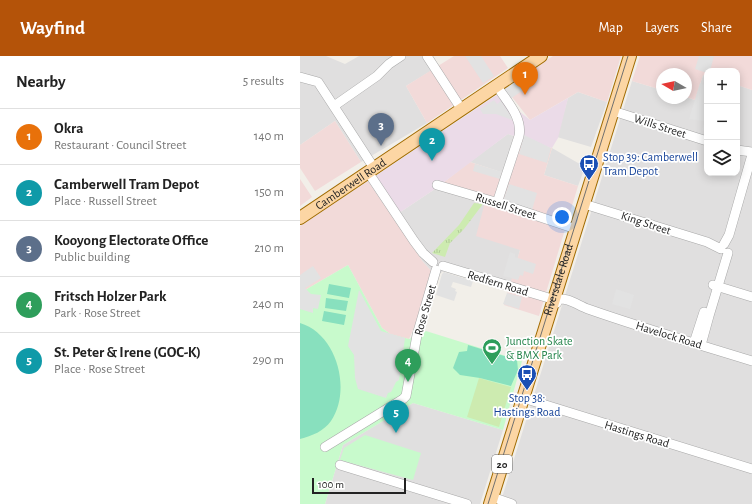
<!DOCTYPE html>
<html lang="en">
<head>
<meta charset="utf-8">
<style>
  body { margin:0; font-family:"Alegreya Sans",sans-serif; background:#f6f6f6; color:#222 }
  .controls { position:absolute; right:12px; top:12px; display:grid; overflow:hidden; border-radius:8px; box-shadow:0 2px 10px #0003 }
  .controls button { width:36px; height:36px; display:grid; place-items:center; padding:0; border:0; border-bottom:1px solid #e0e0e0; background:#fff; color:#222; font:20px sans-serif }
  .compass { position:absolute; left:356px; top:12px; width:36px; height:36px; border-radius:50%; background:#fff; box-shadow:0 2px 10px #0003; rotate:279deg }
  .scale { position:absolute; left:12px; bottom:10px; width:94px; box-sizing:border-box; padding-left:4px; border:2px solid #222; border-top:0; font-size:11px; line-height:14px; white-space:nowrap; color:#222; -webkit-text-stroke:3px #fff; paint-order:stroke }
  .you { position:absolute; left:262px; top:161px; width:14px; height:14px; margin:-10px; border:3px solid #fff; border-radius:50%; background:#1a73e8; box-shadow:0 0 0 6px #1a73e833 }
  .badge { display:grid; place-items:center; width:26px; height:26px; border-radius:50%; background:#b45309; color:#fff; font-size:13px; font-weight:700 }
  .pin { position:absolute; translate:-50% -33px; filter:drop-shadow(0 1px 2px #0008) }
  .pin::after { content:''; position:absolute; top:21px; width:14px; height:12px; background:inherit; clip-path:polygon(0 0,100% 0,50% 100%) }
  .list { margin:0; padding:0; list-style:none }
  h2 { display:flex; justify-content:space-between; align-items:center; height:52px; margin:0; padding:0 16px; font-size:17px }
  h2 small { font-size:13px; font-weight:400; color:#767676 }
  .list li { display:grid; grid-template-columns:26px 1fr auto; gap:12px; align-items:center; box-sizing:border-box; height:56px; padding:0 16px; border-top:1px solid #e0e0e0 }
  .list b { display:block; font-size:15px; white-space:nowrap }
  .list p { margin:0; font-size:13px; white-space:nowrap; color:#767676 }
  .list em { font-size:13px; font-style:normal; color:#767676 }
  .icon { flex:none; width:22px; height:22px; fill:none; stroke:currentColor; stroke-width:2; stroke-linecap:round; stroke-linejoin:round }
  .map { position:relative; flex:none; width:452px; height:448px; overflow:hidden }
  header { display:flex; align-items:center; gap:24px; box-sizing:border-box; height:56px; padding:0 20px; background:#b45309; color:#fff }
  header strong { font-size:19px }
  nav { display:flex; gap:22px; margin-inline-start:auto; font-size:14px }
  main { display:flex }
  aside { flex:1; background:#fff }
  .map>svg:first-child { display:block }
</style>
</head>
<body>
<header>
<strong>Wayfind</strong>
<nav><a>Map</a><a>Layers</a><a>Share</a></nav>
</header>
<main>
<aside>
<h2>Nearby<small>5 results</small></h2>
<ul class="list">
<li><span class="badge" style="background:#e8710a">1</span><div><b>Okra</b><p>Restaurant · Council Street</p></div><em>140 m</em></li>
<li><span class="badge" style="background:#0f9aa8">2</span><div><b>Camberwell Tram Depot</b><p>Place · Russell Street</p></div><em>150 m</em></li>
<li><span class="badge" style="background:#5c6f8a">3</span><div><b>Kooyong Electorate Office</b><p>Public building</p></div><em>210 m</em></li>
<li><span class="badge" style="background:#2e9e5b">4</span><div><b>Fritsch Holzer Park</b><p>Park · Rose Street</p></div><em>240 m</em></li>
<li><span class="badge" style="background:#0f9aa8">5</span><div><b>St. Peter &amp; Irene (GOC-K)</b><p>Place · Rose Street</p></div><em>290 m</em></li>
</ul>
</aside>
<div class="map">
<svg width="452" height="448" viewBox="0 0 452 448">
  <defs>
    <pattern id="grass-tufts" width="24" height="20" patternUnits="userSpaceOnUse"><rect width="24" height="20" fill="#cdebb0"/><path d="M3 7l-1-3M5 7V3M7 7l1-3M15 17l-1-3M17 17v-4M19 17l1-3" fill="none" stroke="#b0c997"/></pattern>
  </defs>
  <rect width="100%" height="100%" fill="#f2efe9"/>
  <!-- residential -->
  <path fill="#e0dfdf" d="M0 0H26L45 8 59 0H125L134 13 106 30 127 67 61 106 35 65 0 89Z
    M403 19 407 20V117H437V29L452 34V448H200L332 25 362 34V42L386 41 395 44Z
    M278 36 307 46 291 91 257 81 268 42Z
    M208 78 214 80 204 117 170 106Z
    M252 92 285 111 278 130 244 119Z
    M135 133 186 146 220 194 211 227 153 209 136 220 123 206 93 161Z
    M113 347 203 374 180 448H25L43 389Z"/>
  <!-- commercial -->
  <path fill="#f2dad9" d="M154 0H200L208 12 127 67 106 30Z
    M253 0H321L307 46 278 36 230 64 204 31Z
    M340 0H452V34L437 29V15H407V20L403 19 395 44 386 41V18H362V34L332 25Z
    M35 65 61 106 15 135 0 112V89Z
    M214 80 252 92 244 119 278 130 239 260 204 249 220 194 176 180 185 146 135 133 170 106 203 117Z
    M0 123 12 141 0 150Z
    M68 125 123 206 136 220 109 283 90 278 82 272 48 209 0 237V170Z"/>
  <!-- industrial -->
  <path fill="#ebdbe8" d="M198 38 230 64 268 42 258 82 252 92 208 78 135 133 93 161 68 125Z"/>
  <!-- grass -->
  <path fill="url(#grass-tufts)" d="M174 147 183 148 164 173 150 187 145 201 132 197 159 169Z"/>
  <!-- park -->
  <path fill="#c8facc" d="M48 209 82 272 90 278 109 283 126 275 222 305 203 374 113 347 43 389 25 448H0V237Z
    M65 379 121 397 113 424 40 404 44 392Z"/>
  <!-- garden -->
  <path fill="#cdebb0" d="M179 322 211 331 199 371 167 361Z"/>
  <!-- pitch -->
  <path fill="#88e0be" d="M29 228 51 232 49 242 27 238Z
    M26 242 48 245 46 255 25 252Z
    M24 255 46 259 44 269 22 265Z
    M0 267C37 278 52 334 31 365 24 375 12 380 0 383Z
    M168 289 217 304 218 314 211 330 180 322 160 319 153 312 159 296 167 295Z"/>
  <!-- parking -->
  <path fill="#e2e2e2" d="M165 0H181L194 20 183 27Z
    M399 0H414L410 15H407V17L395 13Z
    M218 22 225 33 210 43 204 32Z
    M400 27 407 30V76L402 74 405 65 389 63Z
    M194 44 197 48 201 45 212 62V64L196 58H183L180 53Z
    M224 79 251 92 247 107 219 98Z
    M175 108 202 116 200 123 173 115Z
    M209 128 237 137 232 154 203 145Z
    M210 196 215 198V201L236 208 233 218 224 215 223 220 220 219 218 224 203 220Z
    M13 210 21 222 5 232 11 238 21 239 18 253 13 252V257L0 253V219Z
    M144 216 173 225 171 231 153 226 151 231 156 233 155 235 157 236 154 245 136 239 142 218Z
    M316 233 334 239 330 253 312 248Z
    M59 234 81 275 105 282 99 324 96 326 91 336 88 337 86 342 58 333 55 322 54 299 48 290Z
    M207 237 222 241 219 253 203 248Z"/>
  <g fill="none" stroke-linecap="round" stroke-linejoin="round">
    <defs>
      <path id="minor" d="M127 0 162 54
        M0 21 18 26 74 112
        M197 30C206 45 223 61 219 80L197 147
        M34 50 77 20 89 8 101 0
        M313 55 407 85
        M437 94 452 96
        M68 116 114 185 123 197 133 206
        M137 129 192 145 276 173
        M284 148 407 186 421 193
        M424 188 429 179 451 102
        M143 210 252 243 257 247
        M413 229 452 241
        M254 244C267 240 277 249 288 253 342 272 397 288 452 305
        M394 287 404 256
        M401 289 409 260 428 197
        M223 342 452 413
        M25 391 103 343 106 340 117 279 136 214
        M40 409 167 448
        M192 441 212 448"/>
      <g id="major">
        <path id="s1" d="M0 162 241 0"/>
        <path d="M190 448 330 0"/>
      </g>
    </defs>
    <!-- minor casing -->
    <use href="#minor" stroke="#a9a9a9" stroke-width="10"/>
    <!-- major casing -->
    <use href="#major" stroke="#a06b00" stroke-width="14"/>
    <!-- minor -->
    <use href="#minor" stroke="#fff" stroke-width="9"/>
    <!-- major -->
    <use href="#major" stroke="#fcd6a4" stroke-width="12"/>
    <!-- tram -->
    <path stroke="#707070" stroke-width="1" id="s2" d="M188 448 328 0"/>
  </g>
  <!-- icons -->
  <defs>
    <symbol id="bus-pin" viewBox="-11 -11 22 30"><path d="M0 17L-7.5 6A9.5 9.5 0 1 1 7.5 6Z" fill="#1a4fb4" stroke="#fff"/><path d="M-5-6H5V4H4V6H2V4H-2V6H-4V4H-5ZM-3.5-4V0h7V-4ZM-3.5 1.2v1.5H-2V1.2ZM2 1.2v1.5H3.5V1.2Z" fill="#fff"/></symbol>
    <symbol id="stadium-pin" viewBox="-11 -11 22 30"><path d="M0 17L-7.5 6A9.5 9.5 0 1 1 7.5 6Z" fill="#2e9e5b" stroke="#fff"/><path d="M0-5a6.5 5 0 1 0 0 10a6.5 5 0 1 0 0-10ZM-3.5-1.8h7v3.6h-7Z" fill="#fff"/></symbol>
  </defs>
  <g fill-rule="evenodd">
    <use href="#bus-pin" x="278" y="97" width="22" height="30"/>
    <use href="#stadium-pin" x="181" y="281" width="22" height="30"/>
    <use href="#bus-pin" x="216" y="307" width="22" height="30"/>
  </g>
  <g text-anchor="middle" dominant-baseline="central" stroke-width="3.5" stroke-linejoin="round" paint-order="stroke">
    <!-- shield labels -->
    <rect fill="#fff" stroke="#646464" stroke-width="1" x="192" y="399" width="20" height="18" rx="3"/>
    <g font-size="11" font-weight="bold" fill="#222">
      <text x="202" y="408">20</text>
    </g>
    <!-- street labels -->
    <g font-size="12" fill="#222" stroke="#fff">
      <text transform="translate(360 70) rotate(18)">Wills Street</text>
      <text stroke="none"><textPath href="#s1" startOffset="61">Camberwell Road</textPath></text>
      <text transform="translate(206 150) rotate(18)">Russell Street</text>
      <text transform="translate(346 167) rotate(18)">King Street</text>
      <text stroke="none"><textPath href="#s2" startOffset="235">Riversdale Road</textPath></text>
      <text transform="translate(198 227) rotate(17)">Redfern Road</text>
      <text transform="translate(125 254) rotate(-74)">Rose Street</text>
      <text transform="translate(369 279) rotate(17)">Havelock Road</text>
      <text transform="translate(337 378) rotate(17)">Hastings Road</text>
    </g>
    <!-- transit labels -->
    <g font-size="12" fill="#164399" stroke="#fff" text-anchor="start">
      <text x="303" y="101">Stop 39: Camberwell<tspan x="303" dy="14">Tram Depot</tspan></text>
      <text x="227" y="342" text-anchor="middle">Stop 38:<tspan x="227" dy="14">Hastings Road</tspan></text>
    </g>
    <!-- leisure labels -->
    <g font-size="12" fill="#27864d" stroke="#fff" text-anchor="start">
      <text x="206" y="285">Junction Skate<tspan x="206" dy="14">&amp; BMX Park</tspan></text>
    </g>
  </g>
</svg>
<div class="controls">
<button>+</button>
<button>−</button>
<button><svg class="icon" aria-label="layers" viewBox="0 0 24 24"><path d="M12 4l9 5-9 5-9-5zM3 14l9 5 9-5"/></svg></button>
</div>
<svg class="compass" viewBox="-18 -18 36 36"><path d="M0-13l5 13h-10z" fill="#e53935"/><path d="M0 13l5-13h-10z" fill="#767676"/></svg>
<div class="scale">100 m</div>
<div class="you"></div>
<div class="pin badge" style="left:225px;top:39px;background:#e8710a">1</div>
<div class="pin badge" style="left:132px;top:105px;background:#0f9aa8">2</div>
<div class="pin badge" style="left:81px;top:90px;background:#5c6f8a">3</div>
<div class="pin badge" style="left:108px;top:326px;background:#2e9e5b">4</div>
<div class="pin badge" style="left:96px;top:377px;background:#0f9aa8">5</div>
</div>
</main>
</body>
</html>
